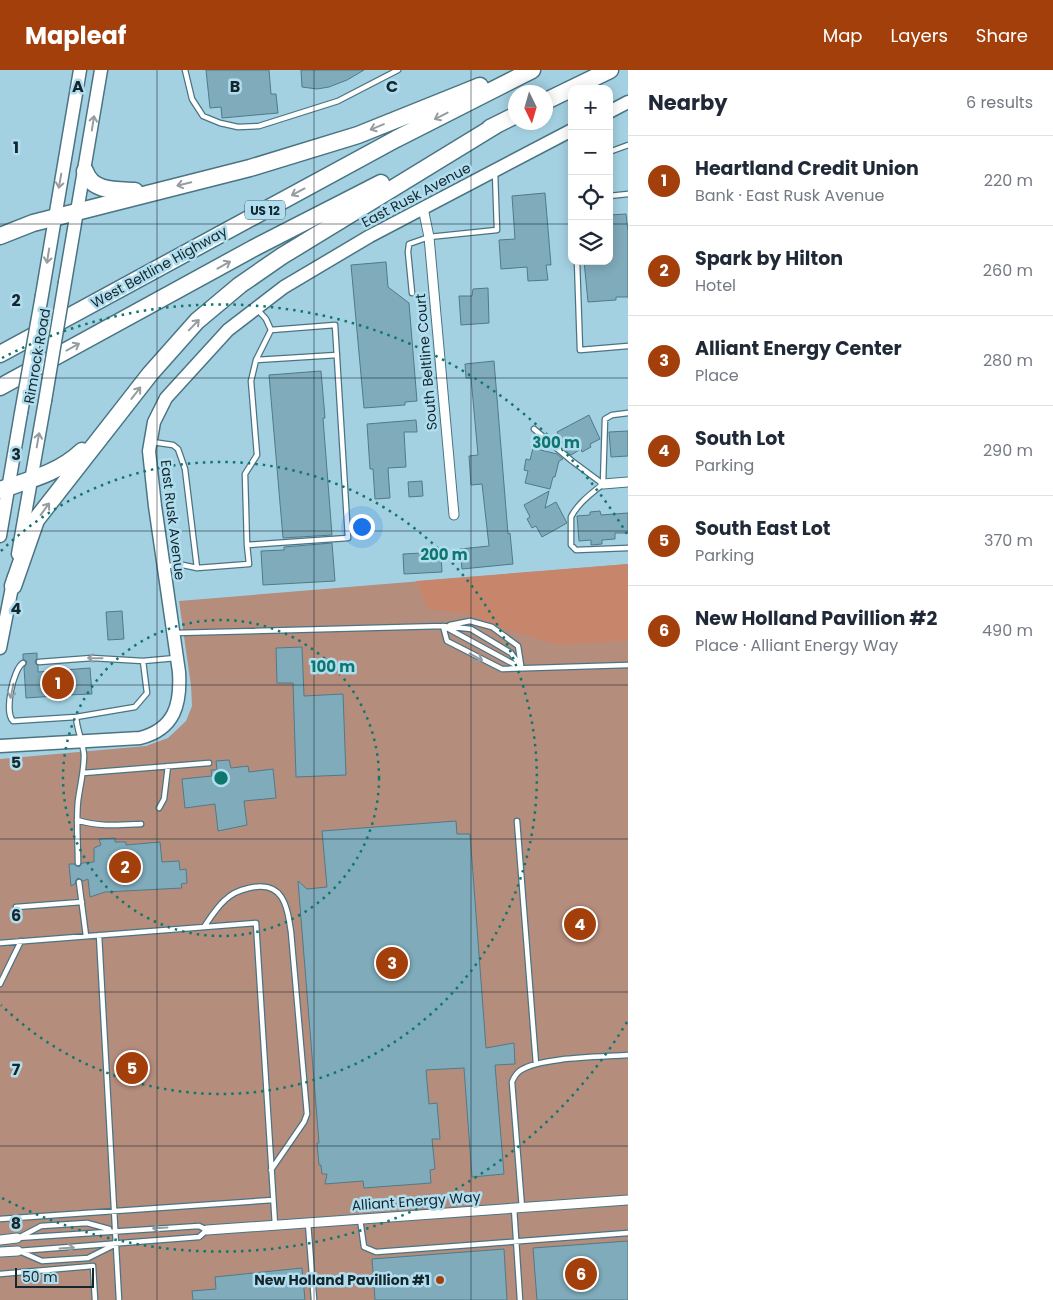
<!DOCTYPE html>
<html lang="en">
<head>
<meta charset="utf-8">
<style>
  body { margin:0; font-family:Poppins,sans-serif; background:#f6f6f7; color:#1f2937 }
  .controls { position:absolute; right:15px; top:15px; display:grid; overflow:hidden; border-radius:10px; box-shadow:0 2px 12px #0003 }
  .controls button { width:45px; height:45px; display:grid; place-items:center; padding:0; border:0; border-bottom:1px solid #e0e1e3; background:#fff; color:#1f2937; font:25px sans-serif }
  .compass { position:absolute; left:508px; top:15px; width:45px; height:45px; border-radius:50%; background:#fff; box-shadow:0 2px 12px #0003; rotate:175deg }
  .scale { position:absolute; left:15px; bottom:12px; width:79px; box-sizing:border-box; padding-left:5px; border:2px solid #15262d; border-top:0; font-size:14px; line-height:18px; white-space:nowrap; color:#15262d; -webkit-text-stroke:4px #b1deef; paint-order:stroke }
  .you { position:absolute; left:361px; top:456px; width:18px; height:18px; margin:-12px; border:4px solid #fff; border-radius:50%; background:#1a73e8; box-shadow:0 0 0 8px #1a73e833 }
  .badge { display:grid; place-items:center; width:32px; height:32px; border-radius:50%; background:#a33f0a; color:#fff; font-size:16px; font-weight:700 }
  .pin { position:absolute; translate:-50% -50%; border:2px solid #fff; box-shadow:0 1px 5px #0006 }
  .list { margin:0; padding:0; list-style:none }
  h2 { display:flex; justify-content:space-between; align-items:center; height:65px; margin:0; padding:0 20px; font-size:21px }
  h2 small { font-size:16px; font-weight:400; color:#747a83 }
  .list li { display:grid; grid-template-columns:32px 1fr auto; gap:15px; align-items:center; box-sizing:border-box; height:90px; padding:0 20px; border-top:1px solid #e0e1e3 }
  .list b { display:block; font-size:19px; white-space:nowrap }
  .list p { margin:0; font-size:16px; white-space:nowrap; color:#747a83 }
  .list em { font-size:16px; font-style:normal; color:#747a83 }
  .icon { flex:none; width:28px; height:28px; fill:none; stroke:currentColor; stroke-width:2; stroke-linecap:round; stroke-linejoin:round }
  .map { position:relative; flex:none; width:628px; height:1230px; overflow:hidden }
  header { display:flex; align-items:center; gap:30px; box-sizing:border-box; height:70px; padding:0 25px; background:#a33f0a; color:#fff }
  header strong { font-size:24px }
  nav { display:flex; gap:28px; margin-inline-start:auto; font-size:18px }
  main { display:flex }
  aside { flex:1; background:#fff }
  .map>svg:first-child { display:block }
</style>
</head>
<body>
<header>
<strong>Mapleaf</strong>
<nav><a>Map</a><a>Layers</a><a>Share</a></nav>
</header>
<main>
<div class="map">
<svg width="628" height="1230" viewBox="0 0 628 1230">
  <rect width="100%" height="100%" fill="#a4d1e2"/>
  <!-- green -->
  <path fill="#b58d7d" d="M628 494V1230H0V689L146 676 168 668 186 651 192 636 191 616 179 531Z"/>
  <!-- forest -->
  <path fill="#c7866c" d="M628 494V571L557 575 497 556 467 544 428 539 416 511Z"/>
  <!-- building -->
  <path fill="#7fabbb" stroke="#507a89" d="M206 0H269L271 24H276L278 43 222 48 221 37 210 38Z
    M301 0H364L347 10 329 17 317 19 302 17Z
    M545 123 551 195H546L548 210 528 211 527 197 501 199 499 170 515 169 512 126Z
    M626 144 628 162V227H616V230L588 232 584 191H609V145Z
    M386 192 388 217 409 233 417 331 405 332V335L364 338 351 195Z
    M488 218 489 253 461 255 459 226H472L473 219Z
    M494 291 508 464 510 463 513 494 462 499 460 479 489 476 482 414 471 415 469 386 478 385 471 308H466L465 294Z
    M321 301 325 348H323L332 465 283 468 269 305Z
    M589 345 600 369 590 374 591 377 582 382 581 379 571 385 567 382 557 362Z
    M416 350 417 362H404L406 397 388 398 390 428 375 429 373 399H370L367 354Z
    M628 361V386L611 387 609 362Z
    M533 378 557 384 563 389 559 391 555 407H553L550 419 525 413 528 401 524 400 526 389 530 390Z
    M422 411 423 426 409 427 408 412Z
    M549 421 545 438 556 432 567 453 542 467 536 456 532 458 527 449 530 447 524 435Z
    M600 441 601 445 628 443V463H615V469L602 470V474L591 475V470L579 471 577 446 590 445V442Z
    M332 473 335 511 263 515 261 481 284 480V477Z
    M441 482 442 502 404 504 403 484Z
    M122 541 124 569 108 570 106 542Z
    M302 577 304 626 343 624 346 705 296 707 293 613H277L276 578Z
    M37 583V588L35 592 38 596V602L90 598 92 624 66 625V629L55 630V626L26 628 24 598 27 592 23 589V584Z
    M229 690 231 698 248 696 249 702 273 699 276 728 244 731 247 755 218 761 215 734 185 738 182 709 212 706 211 700H217L216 691Z
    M456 751 457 764H470L486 978 514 973 515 994 495 995 504 1104 472 1107 464 998 426 1000 429 1034 437 1033 440 1069H432L435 1099 430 1100 431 1113 364 1118 363 1111 325 1114 327 1104H322L321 1095H319L317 1073H319L298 811 307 819 327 817 322 761Z
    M115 768V772H126V775L160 772 162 792 179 791 180 800 186 799 187 813 181 814 182 818 105 822 90 827 88 809 83 811 78 808 76 810 75 814 71 816 69 794H74L79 797 82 793 94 792V778L101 775 99 769Z
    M628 1171V1230H537L533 1178Z
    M504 1179 507 1230H375L372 1189Z
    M302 1198 305 1230H193L192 1221 216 1219 215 1207Z"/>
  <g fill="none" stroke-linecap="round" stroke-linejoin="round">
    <defs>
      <path id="lane" d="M185 0 192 29 203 46 220 53 238 57 259 56 338 31 398 0
        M609 82 628 75
        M572 99V115
        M609 126 628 124
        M577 191 580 280 628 276
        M412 223 408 182 409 174 429 167 497 160 495 102
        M256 290 337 285
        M534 359 572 391 603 414 605 349 612 345 628 343
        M152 372 173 375 178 379 185 399 197 498
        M603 414C591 424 578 433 571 447V475L576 480 628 478
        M247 475 245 404 257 385 251 311 256 290 271 260
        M165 496 183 495 197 498 249 494 247 475 348 468 335 255 271 260 266 249 257 239
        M450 555 470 551 492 557 518 576 521 595
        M443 556 447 571 502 599 628 595
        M447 558 519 597
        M175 563 443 556 471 559 511 583 522 598
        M39 592 92 588 143 591 176 588
        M23 593C13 599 4 642 13 651L76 647
        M83 703 209 693
        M159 738 164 729 168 696
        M77 750C98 757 120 755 141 754
        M517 751 536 994
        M78 793C78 773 76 752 78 731 80 716 84 701 84 685 83 672 77 660 76 647L135 637 147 623 143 591
        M79 812 86 866
        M16 837 82 832
        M204 857C210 848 217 837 225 830 232 823 240 820 249 818 283 810 287 835 291 862L307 1044 304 1052 271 1100
        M99 865 119 1230
        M0 873 256 853 275 1155
        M0 914 21 871
        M514 1138 520 1230
        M522 1138 512 1012C514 1007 516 1003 521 1000 541 987 602 987 628 985
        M0 1149 273 1130
        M360 1149 364 1177 376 1182 628 1163
        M308 1153 314 1230
        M20 1167 41 1156 87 1153 109 1159
        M17 1168 199 1156 207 1160 199 1167 18 1181
        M19 1181 42 1191 88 1188 114 1175
        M0 1204 93 1196 95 1230"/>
      <path id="street" d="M423 138 429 167 454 445
        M603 414 628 412
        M207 1160 628 1130
        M0 1170 17 1168
        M0 1182 18 1181"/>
      <path id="secondary" d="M609 42 628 32
        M65 212 101 0
        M42 225 80 0
        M0 466 21 343
        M18 484 45 331
        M0 578 14 507
        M0 676 140 668C175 659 181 634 179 602L155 436 149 381 154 352 166 328 228 260 284 217 370 166 572 60"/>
      <path id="highway" d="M546 31 610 0
        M490 58 516 45
        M85 101C92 122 116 120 135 121
        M0 166 33 153 250 98 358 65 480 16
        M0 284 396 69 532 0
        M0 317 254 178 381 113
        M0 420C29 410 59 403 82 381
        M13 516 36 450 150 304 197 251 240 215 282 186 498 54"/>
    </defs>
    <!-- lane casing -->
    <use href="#lane" stroke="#4a7483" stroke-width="7"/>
    <!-- street casing -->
    <use href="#street" stroke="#4a7483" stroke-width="11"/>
    <!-- secondary casing -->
    <use href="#secondary" stroke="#4a7483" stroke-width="15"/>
    <!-- highway casing -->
    <use href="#highway" stroke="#4a7483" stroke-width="19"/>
    <!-- lane -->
    <use href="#lane" stroke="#fff" stroke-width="4.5"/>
    <!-- street -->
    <use href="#street" stroke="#fff" stroke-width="9"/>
    <!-- secondary -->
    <use href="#secondary" stroke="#fff" stroke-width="12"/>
    <!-- highway -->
    <use href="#highway" stroke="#fff" stroke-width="16"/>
    <defs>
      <path id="secondary-bridge" d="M45 331 65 212
        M21 343 42 225"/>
    </defs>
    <!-- secondary-bridge casing -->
    <use href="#secondary-bridge" stroke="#4a7483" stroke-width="15" stroke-linecap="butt"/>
    <!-- secondary-bridge -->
    <use href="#secondary-bridge" stroke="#fff" stroke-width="12"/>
  </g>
  <!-- one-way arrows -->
  <defs><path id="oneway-shaft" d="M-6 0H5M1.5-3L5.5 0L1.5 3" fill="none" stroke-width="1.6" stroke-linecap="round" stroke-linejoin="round" transform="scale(1.25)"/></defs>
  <g stroke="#969da0">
    <use href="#oneway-shaft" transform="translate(441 46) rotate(153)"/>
    <use href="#oneway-shaft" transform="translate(93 53) rotate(-81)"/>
    <use href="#oneway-shaft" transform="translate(377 57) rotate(158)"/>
    <use href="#oneway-shaft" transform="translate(60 111) rotate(100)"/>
    <use href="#oneway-shaft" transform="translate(184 114) rotate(166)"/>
    <use href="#oneway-shaft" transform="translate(298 122) rotate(152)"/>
    <use href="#oneway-shaft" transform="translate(48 186) rotate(99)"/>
    <use href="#oneway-shaft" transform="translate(224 195) rotate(-29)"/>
    <use href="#oneway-shaft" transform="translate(194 255) rotate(-46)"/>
    <use href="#oneway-shaft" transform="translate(73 277) rotate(-29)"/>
    <use href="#oneway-shaft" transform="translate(136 323) rotate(-52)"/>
    <use href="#oneway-shaft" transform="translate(38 370) rotate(-80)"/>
    <use href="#oneway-shaft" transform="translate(45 439) rotate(-54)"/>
    <use href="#oneway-shaft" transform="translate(476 587) rotate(28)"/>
    <use href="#oneway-shaft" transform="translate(95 588) rotate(-179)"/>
    <use href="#oneway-shaft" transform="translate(12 621) rotate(102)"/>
    <use href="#oneway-shaft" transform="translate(160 1158) rotate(177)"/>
    <use href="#oneway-shaft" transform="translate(67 1178) rotate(-4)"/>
  </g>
  <!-- grid -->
  <path fill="none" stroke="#15262d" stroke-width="1" stroke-opacity="0.55" d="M157 0V1230M314 0V1230M471 0V1230M0 154H572M609 154H628M0 308H628M0 461H628M0 615H628M0 769H628M0 922H628M0 1076H628"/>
  <!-- distance rings -->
  <g fill="none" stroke="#0f766e" stroke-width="2.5" stroke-dasharray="2.5 5">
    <circle cx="221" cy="708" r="158"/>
    <path d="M1 481A316 316 0 1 1 1 935"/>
    <path d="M627 952A474 474 0 0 1 2 1128M2 288A474 474 0 0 1 627 464"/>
  </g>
  <!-- markers -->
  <circle fill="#a33f0a" stroke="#b1deef" stroke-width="2" cx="440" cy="1210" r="5"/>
  <g text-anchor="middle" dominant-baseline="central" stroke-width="5" stroke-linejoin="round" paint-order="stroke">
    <!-- shield labels -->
    <rect fill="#b1deef" stroke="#445d67" stroke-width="1" x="245" y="130.5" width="40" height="19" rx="4"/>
    <g font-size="12" font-weight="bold" fill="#15262d">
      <text x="265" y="140">US 12</text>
    </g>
    <!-- street labels -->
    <g font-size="14" fill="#15262d" stroke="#b1deef">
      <text transform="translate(416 125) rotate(-28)">East Rusk Avenue</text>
      <text transform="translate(159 197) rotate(-29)">West Beltline Highway</text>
      <text transform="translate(37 286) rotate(-80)">Rimrock Road</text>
      <text transform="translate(426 292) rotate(-95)">South Beltline Court</text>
      <text transform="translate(173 450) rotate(83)">East Rusk Avenue</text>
      <text transform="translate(416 1131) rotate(-4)">Alliant Energy Way</text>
    </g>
    <!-- poi labels -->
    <g font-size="14" font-weight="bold" fill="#15262d" stroke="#b1deef" text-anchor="end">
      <text x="430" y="1210">New Holland Pavillion #1</text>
    </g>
  </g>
  <g font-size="16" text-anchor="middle" font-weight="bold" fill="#15262d" stroke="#b1deef" stroke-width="5" stroke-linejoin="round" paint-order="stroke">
    <text x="78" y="22">A</text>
    <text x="235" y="22">B</text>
    <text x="392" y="22">C</text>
    <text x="16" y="83">1</text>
    <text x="16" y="236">2</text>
    <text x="16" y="390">3</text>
    <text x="16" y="544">4</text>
    <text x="16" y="698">5</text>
    <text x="16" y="851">6</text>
    <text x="16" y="1005">7</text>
    <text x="16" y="1159">8</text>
  </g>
  <circle cx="221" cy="708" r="8" fill="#0f766e" stroke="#b1deef" stroke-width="2.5"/>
  <g font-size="15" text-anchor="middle" font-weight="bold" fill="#0f766e" stroke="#b1deef" stroke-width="5" stroke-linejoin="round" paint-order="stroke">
    <text x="556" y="378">300 m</text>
    <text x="444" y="490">200 m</text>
    <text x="333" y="602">100 m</text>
  </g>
</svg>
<div class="controls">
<button>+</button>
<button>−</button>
<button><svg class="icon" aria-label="locate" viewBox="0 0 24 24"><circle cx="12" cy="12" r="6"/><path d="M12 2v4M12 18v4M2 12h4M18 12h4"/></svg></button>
<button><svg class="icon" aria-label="layers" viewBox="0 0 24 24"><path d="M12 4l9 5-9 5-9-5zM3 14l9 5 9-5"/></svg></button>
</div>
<svg class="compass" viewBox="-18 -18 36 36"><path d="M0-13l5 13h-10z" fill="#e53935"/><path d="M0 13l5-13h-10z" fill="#747a83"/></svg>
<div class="scale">50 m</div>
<div class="you"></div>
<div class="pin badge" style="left:58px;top:613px">1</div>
<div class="pin badge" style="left:125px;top:797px">2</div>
<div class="pin badge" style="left:392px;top:893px">3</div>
<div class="pin badge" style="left:580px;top:854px">4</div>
<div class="pin badge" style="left:132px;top:998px">5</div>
<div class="pin badge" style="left:581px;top:1204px">6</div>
</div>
<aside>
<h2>Nearby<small>6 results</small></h2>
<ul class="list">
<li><span class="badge">1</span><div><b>Heartland Credit Union</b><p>Bank · East Rusk Avenue</p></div><em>220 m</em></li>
<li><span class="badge">2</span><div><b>Spark by Hilton</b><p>Hotel</p></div><em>260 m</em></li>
<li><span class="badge">3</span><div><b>Alliant Energy Center</b><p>Place</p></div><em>280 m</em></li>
<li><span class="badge">4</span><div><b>South Lot</b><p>Parking</p></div><em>290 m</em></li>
<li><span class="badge">5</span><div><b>South East Lot</b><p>Parking</p></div><em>370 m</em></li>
<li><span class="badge">6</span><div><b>New Holland Pavillion #2</b><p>Place · Alliant Energy Way</p></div><em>490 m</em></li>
</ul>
</aside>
</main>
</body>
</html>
